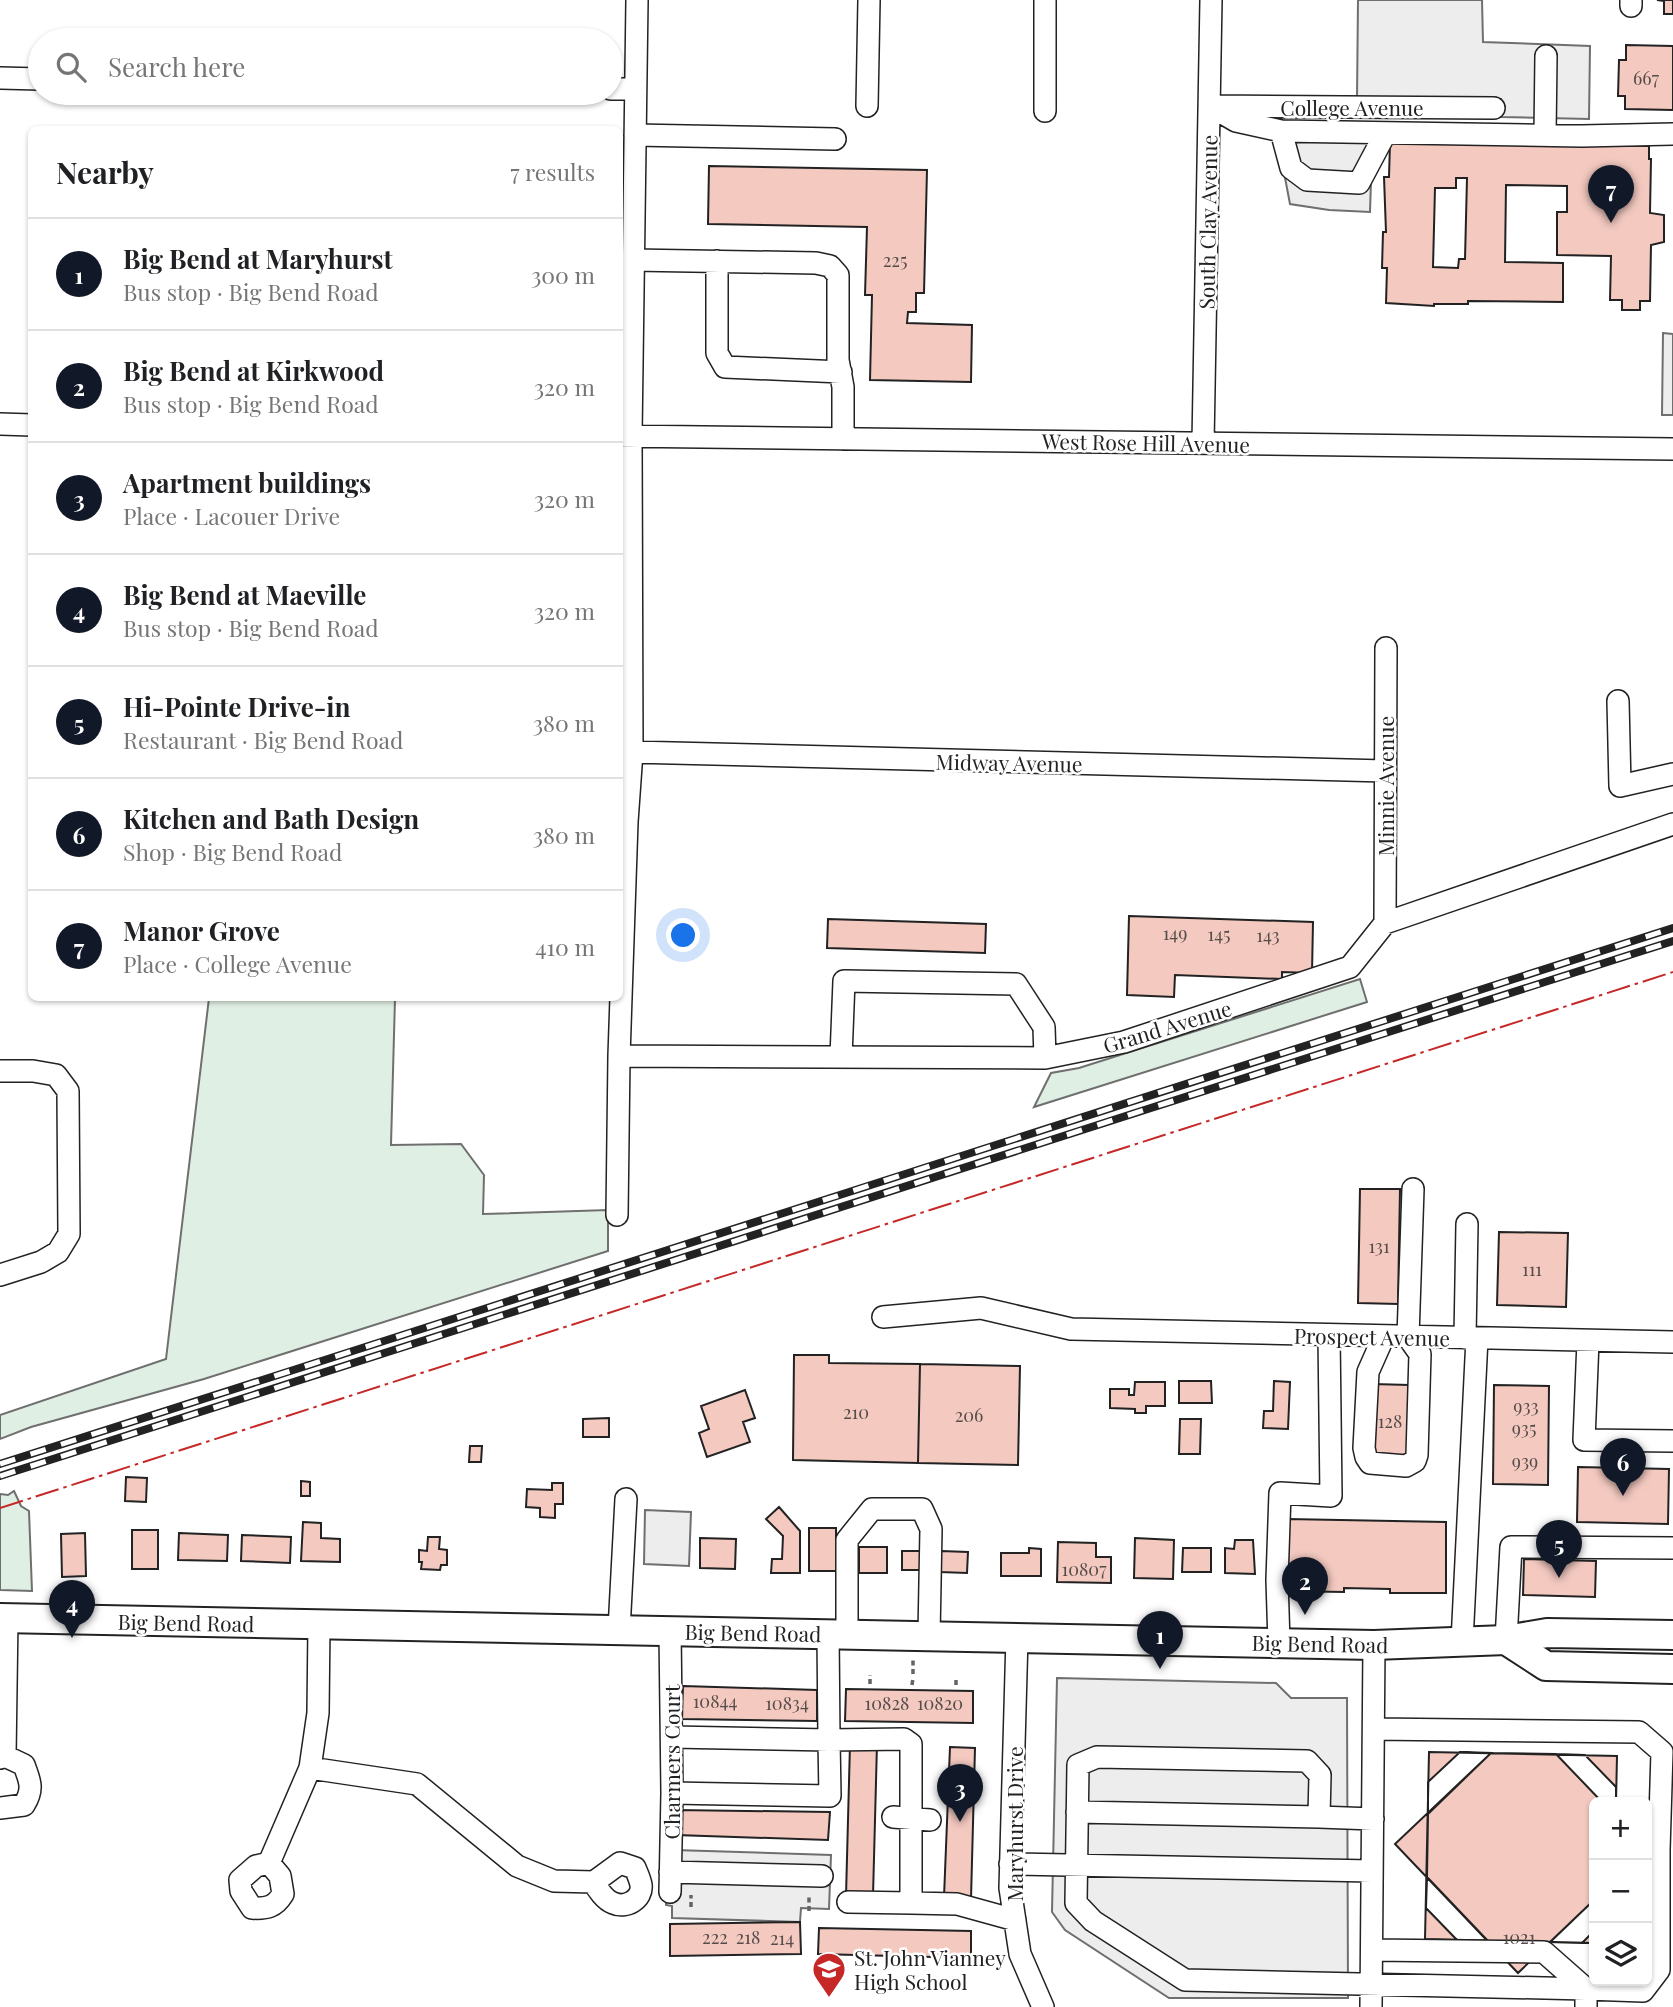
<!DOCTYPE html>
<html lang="en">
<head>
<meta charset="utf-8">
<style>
  body { margin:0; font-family:"Playfair Display",serif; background:#f6f6f6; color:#202124 }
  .controls { position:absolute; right:21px; bottom:21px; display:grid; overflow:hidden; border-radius:10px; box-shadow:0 2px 5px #0004 }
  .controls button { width:63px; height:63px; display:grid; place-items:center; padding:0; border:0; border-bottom:2px solid #e0e0e0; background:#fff; color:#202124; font:35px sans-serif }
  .you { position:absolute; left:684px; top:936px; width:24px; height:24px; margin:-18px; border:5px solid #fff; border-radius:50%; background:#1a73e8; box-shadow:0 0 0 10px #1a73e833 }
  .badge { display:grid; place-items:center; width:46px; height:46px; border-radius:50%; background:#111827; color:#fff; font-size:23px; font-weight:700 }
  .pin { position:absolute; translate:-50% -58px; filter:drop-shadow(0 2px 4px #0008) }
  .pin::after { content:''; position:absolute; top:37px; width:24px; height:21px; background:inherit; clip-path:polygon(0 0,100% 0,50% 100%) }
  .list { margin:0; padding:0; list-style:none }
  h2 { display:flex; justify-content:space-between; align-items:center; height:91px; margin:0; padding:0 28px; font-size:30px }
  h2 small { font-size:23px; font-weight:400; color:#757577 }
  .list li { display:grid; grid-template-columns:46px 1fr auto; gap:21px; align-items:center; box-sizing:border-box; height:112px; padding:0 28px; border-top:2px solid #e0e0e0 }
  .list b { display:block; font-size:26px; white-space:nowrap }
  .list p { margin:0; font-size:23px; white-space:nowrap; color:#757577 }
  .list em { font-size:23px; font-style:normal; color:#757577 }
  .icon { flex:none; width:38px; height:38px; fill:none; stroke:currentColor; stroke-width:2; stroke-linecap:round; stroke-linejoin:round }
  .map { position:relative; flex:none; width:1673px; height:2007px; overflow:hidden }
  .search { position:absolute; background:#fff; box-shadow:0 2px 5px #0004; left:28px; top:28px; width:595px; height:77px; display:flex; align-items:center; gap:18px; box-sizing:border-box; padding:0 24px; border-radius:38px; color:#757577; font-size:26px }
  .panel { position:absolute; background:#fff; box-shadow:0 2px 5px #0004; left:28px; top:126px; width:595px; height:875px; border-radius:10px }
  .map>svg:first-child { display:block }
</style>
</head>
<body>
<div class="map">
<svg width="1673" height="2007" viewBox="0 0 1673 2007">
  <rect width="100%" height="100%" fill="#fff"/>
  <!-- green -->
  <path fill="#e0efe3" stroke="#6f6f6f" stroke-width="2" d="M1360 979 1367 1002 1034 1107 1051 1073 1079 1068Z
    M209 998H395L391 1145 461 1144 484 1175 483 1214 608 1210V1251L204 1379 31 1427 0 1439V1415L166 1359Z
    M14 1491 21 1506 29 1511 32 1591 0 1590V1494L8 1495Z"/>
  <!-- parking -->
  <path fill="#ededed" stroke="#6f6f6f" stroke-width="2" d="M1358 0H1482L1483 42 1590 46 1589 119 1501 117V99L1357 98Z
    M1275 125 1390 126 1371 181 1370 212 1329 210 1290 204Z
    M1663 333 1673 334V415H1662Z
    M645 1510 691 1512 689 1566 644 1564Z
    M1057 1678 1276 1683 1291 1698H1347L1348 1998H1169L1065 1930 1052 1912Z
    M674 1850 831 1855 829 1909 801 1908 800 1922 672 1918V1906L666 1905V1855Z"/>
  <!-- building -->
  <path fill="#f3c9c0" stroke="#222" stroke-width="2" fill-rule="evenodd" d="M1657 0H1673V14H1664V1Z
    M1626 45 1673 46V110L1625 109V96H1618L1619 60H1626Z
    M1390 142 1649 146V159H1651L1650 213 1664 215V242L1651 245 1650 301H1640V310H1622V300H1610L1611 256 1557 255V212H1567V186L1506 185 1505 262 1563 263V302L1468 301V304H1434V306L1386 303 1387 268H1382L1383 232H1386L1384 177H1389ZM1456 178H1467L1465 259H1459L1458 268 1433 267 1435 188H1456Z
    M709 166 927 170 924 293H916V312H908L907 323 972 325 971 382 870 380 872 295H865L867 227 708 224Z
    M1129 916 1313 922 1312 973 1282 972V979L1175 975 1174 997 1127 995Z
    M828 919 986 924 985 953 827 948Z
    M1360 1189H1400L1398 1304 1358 1303Z
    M1499 1232 1568 1233 1566 1307 1497 1305Z
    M794 1355H829V1363L920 1364 918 1463 793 1460Z
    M920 1364 1020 1366 1018 1465 918 1463Z
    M1179 1381H1211L1212 1403H1179Z
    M1274 1381 1290 1382 1288 1429 1263 1428 1264 1411H1273Z
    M1135 1382H1165V1406H1146V1413H1135V1409L1110 1408V1389H1129V1395H1134Z
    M1373 1384 1409 1385 1407 1457 1371 1456Z
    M1494 1385 1549 1386 1548 1485 1493 1484Z
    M745 1390 755 1418 743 1422 750 1442 707 1457 699 1433 709 1429 701 1406Z
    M609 1418V1437H583V1419Z
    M1180 1419H1201L1200 1454H1179Z
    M470 1446H482L481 1462H469Z
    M1578 1467 1669 1469 1668 1524 1577 1522Z
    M126 1477 147 1478 146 1502 125 1501Z
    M301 1481 310 1482V1496H301Z
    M552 1483H563V1504H555V1518L540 1517V1508L526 1507 527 1489 552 1490Z
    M779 1507 800 1531V1573H771L772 1559H782L783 1536 766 1519Z
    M1287 1519 1446 1522V1593H1390V1589L1344 1588V1592L1286 1591Z
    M303 1522 321 1523V1538L340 1539V1562L301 1561Z
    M809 1528H836V1545H842V1571H809Z
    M132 1530H158V1569H132Z
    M85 1533 86 1576 62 1577 61 1534Z
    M179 1533 228 1535 227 1561 178 1560Z
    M242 1535 291 1537 290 1563 241 1561Z
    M428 1537H440L439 1549 447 1550V1565H441L440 1570 421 1569 422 1562H419V1550L427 1551Z
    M700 1538 736 1539 735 1569 700 1568Z
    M1135 1538 1174 1540 1173 1579 1134 1578Z
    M1235 1540H1253L1255 1574 1225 1573V1548L1234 1549Z
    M1058 1542 1096 1543V1557H1111V1583L1057 1582Z
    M859 1547H887V1573H859Z
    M1029 1548 1041 1549V1576H1001V1553H1029Z
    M1183 1548H1211V1572H1182Z
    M902 1551H928V1570H902Z
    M941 1551 968 1552 967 1573 940 1572Z
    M1524 1559 1596 1561 1595 1597 1523 1595Z
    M683 1686 817 1690V1721L682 1719Z
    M846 1689 973 1691V1723L845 1721Z
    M850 1744H877L873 1896H846Z
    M950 1747 975 1748 971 1899 944 1897Z
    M1429 1752 1617 1756 1616 1802H1594V1943L1425 1939Z
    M1460 1752 1491 1753 1428 1814V1782Z
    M1491 1753 1556 1754 1602 1802H1594V1900L1518 1973 1395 1844Z
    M1491 1753 1556 1754 1602 1802H1594V1900L1550 1942 1488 1941 1427 1877 1428 1814Z
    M1556 1754 1585 1755 1616 1787V1802H1602Z
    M676 1810 830 1812 828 1840 676 1835Z
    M1427 1877 1488 1941 1457 1940 1426 1908Z
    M1594 1900V1931L1582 1943 1550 1942Z
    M800 1922 801 1954 670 1956V1924Z
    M819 1928 971 1931V1958L818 1954Z"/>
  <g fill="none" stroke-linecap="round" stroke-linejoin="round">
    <defs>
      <path id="minor" d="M1045 0V111
        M1631 6V0
        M0 78 40 79
        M611 89H635
        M867 106 869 0
        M1210 106 1236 121 1281 131 1582 136 1673 134
        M1212 106 1494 108
        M1281 131 1291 168 1307 180 1359 183 1385 134
        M635 135 835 139
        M1545 135 1546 56
        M633 260 816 263 830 266 838 275V360L843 387V439
        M717 261V353L725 367 841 372
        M0 424 32 425
        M620 436 1673 449
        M1203 443 1211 0
        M1618 701 1620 786 1673 774
        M632 752 1385 771
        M1385 923 1386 648
        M619 1056 1045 1058 1124 1042 1350 967 1385 923 1673 824
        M841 1057 844 981 1016 984 1044 1027 1045 1058
        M0 1071H33L56 1075 68 1091 69 1234 58 1252 41 1262 0 1275
        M617 1215 619 1056 627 822 632 752 631 436 637 0
        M883 1317 981 1308 1071 1329 1673 1342
        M1384 1336 1368 1372 1364 1448 1366 1457 1370 1463 1406 1466 1415 1461 1417 1455 1420 1354 1408 1337 1413 1189
        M1465 1338 1467 1224
        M1588 1341 1584 1440 1673 1441
        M619 1630 626 1499
        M670 1631 672 1793 670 1892
        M828 1633 829 1740 904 1739 911 1744V1903L957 1904 1015 1920
        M847 1633V1540L872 1509H922L931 1529 929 1635
        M1017 1637 1010 1888 1020 1954 1043 2007
        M1506 1640 1511 1547 1673 1548
        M1462 1642 1477 1338
        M1279 1643 1277 1580 1280 1493 1331 1496 1329 1335
        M1374 1729 1639 1732 1662 1752 1659 1850V1970L1643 1991 1586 1989V2007
        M672 1737 829 1740 830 1796 672 1793
        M5 1756 7 1618
        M0 1758 5 1756 24 1765C30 1781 34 1789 24 1805L0 1808
        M310 1768 417 1784 517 1866 554 1881 594 1882 620 1863 635 1868C637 1873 640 1879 641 1885 643 1899 626 1909 613 1903 605 1900 597 1889 594 1882
        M1077 1812 1319 1817
        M893 1817 930 1820
        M1373 1819 1319 1817 1320 1775 1307 1761 1097 1757 1078 1765 1076 1903 1093 1921 1185 1980 1586 1989
        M269 1863 280 1876 283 1894C275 1907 267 1909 252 1908L241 1891 240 1880 256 1866 269 1863 310 1768 318 1713 319 1625
        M1010 1864 1372 1871
        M670 1872 822 1876
        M848 1902 911 1903
        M1372 1950 1544 1952 1586 1989
        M1371 2007 1374 1645"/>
      <path id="major" d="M0 1618 1374 1645 1506 1640 1547 1633 1673 1635
        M1506 1640 1546 1666 1673 1669"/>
    </defs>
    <!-- minor casing -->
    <use href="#minor" stroke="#222" stroke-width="24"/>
    <!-- major casing -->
    <use href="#major" stroke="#222" stroke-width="32"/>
    <!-- path -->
    <path stroke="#646464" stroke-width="3.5" stroke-dasharray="5 3.5" stroke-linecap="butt" d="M913 1674V1660
      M870 1684V1675
      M912 1685 913 1678
      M956 1685V1677
      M691 1907V1895
      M809 1911V1895"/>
    <!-- minor -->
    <use href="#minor" stroke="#fff" stroke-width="21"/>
    <!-- major -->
    <use href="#major" stroke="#fff" stroke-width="28"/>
    <defs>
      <path id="rail" d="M0 1464 1673 928
        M0 1476 1673 941"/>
    </defs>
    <!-- rail casing -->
    <use href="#rail" stroke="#222" stroke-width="8"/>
    <!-- rail -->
    <use href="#rail" stroke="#fff" stroke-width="5" stroke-dasharray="16" stroke-linecap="butt"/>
    <!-- power -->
    <path stroke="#c62828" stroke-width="2" stroke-dasharray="24 5 3.5 5" stroke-linecap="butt" d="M0 1508 1673 972"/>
  </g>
  <!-- icons -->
  <defs>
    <symbol id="school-pin" viewBox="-11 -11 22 30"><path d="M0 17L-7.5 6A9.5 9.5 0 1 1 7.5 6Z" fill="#c62828" stroke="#fff"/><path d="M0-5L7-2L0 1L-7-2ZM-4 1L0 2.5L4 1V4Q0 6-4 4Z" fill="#fff"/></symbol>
  </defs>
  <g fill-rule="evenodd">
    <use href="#school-pin" x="810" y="1950" width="38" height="52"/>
  </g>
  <g text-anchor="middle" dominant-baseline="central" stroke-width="5" stroke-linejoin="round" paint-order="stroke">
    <!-- number labels -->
    <g font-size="18" fill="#564c4a">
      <text x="1646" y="78">667</text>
      <text x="895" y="260">225</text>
      <text x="1175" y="933">149</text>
      <text x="1219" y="934">145</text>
      <text x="1268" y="935">143</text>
      <text x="1379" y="1246">131</text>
      <text x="1532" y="1269">111</text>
      <text x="1526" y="1406">933</text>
      <text x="856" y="1412">210</text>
      <text x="969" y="1415">206</text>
      <text x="1390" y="1421">128</text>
      <text x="1524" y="1428">935</text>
      <text x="1525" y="1461">939</text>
      <text x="1084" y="1569">10807</text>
      <text x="715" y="1701">10844</text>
      <text x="787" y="1703">10834</text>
      <text x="887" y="1703">10828</text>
      <text x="940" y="1703">10820</text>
      <text x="715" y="1937">222</text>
      <text x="748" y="1937">218</text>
      <text x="1519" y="1937">1021</text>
      <text x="782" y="1938">214</text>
    </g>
    <!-- street labels -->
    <g font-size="21" fill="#222" stroke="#fff">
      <text x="1352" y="107">College Avenue</text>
      <text transform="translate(1207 222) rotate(-89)">South Clay Avenue</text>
      <text transform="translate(1146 442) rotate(1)">West Rose Hill Avenue</text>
      <text transform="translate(1009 762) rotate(1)">Midway Avenue</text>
      <text transform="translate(1385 786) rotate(-90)">Minnie Avenue</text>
      <text transform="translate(1167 1026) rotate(-17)">Grand Avenue</text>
      <text transform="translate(1372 1336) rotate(1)">Prospect Avenue</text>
      <text transform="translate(186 1622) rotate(1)">Big Bend Road</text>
      <text transform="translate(753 1632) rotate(1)">Big Bend Road</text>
      <text transform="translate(1320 1643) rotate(1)">Big Bend Road</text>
      <text transform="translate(671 1762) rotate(-90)">Charmers Court</text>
      <text transform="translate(1014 1824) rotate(-90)">Maryhurst Drive</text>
    </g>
    <!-- poi labels -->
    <g font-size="21" fill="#222" stroke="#fff" text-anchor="start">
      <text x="854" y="1957">St. John Vianney<tspan x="854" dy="24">High School</tspan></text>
    </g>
  </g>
</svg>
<div class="controls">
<button>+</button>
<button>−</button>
<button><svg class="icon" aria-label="layers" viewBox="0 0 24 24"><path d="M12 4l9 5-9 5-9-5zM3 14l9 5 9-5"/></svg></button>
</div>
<div class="you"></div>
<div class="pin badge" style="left:1160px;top:1669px">1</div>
<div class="pin badge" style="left:1305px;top:1615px">2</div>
<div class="pin badge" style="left:960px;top:1822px">3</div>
<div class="pin badge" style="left:72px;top:1638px">4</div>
<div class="pin badge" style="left:1559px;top:1578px">5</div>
<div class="pin badge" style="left:1623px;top:1496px">6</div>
<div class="pin badge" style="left:1611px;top:223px">7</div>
<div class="search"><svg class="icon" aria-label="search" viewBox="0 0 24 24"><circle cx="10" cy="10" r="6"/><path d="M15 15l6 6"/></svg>Search here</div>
<section class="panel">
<h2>Nearby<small>7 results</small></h2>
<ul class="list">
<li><span class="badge">1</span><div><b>Big Bend at Maryhurst</b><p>Bus stop · Big Bend Road</p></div><em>300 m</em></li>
<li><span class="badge">2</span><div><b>Big Bend at Kirkwood</b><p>Bus stop · Big Bend Road</p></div><em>320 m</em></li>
<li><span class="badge">3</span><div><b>Apartment buildings</b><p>Place · Lacouer Drive</p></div><em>320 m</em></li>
<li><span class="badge">4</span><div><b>Big Bend at Maeville</b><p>Bus stop · Big Bend Road</p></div><em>320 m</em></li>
<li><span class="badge">5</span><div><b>Hi-Pointe Drive-in</b><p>Restaurant · Big Bend Road</p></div><em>380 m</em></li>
<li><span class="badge">6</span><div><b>Kitchen and Bath Design</b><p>Shop · Big Bend Road</p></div><em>380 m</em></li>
<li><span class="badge">7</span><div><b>Manor Grove</b><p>Place · College Avenue</p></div><em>410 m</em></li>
</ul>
</section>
</div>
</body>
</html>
